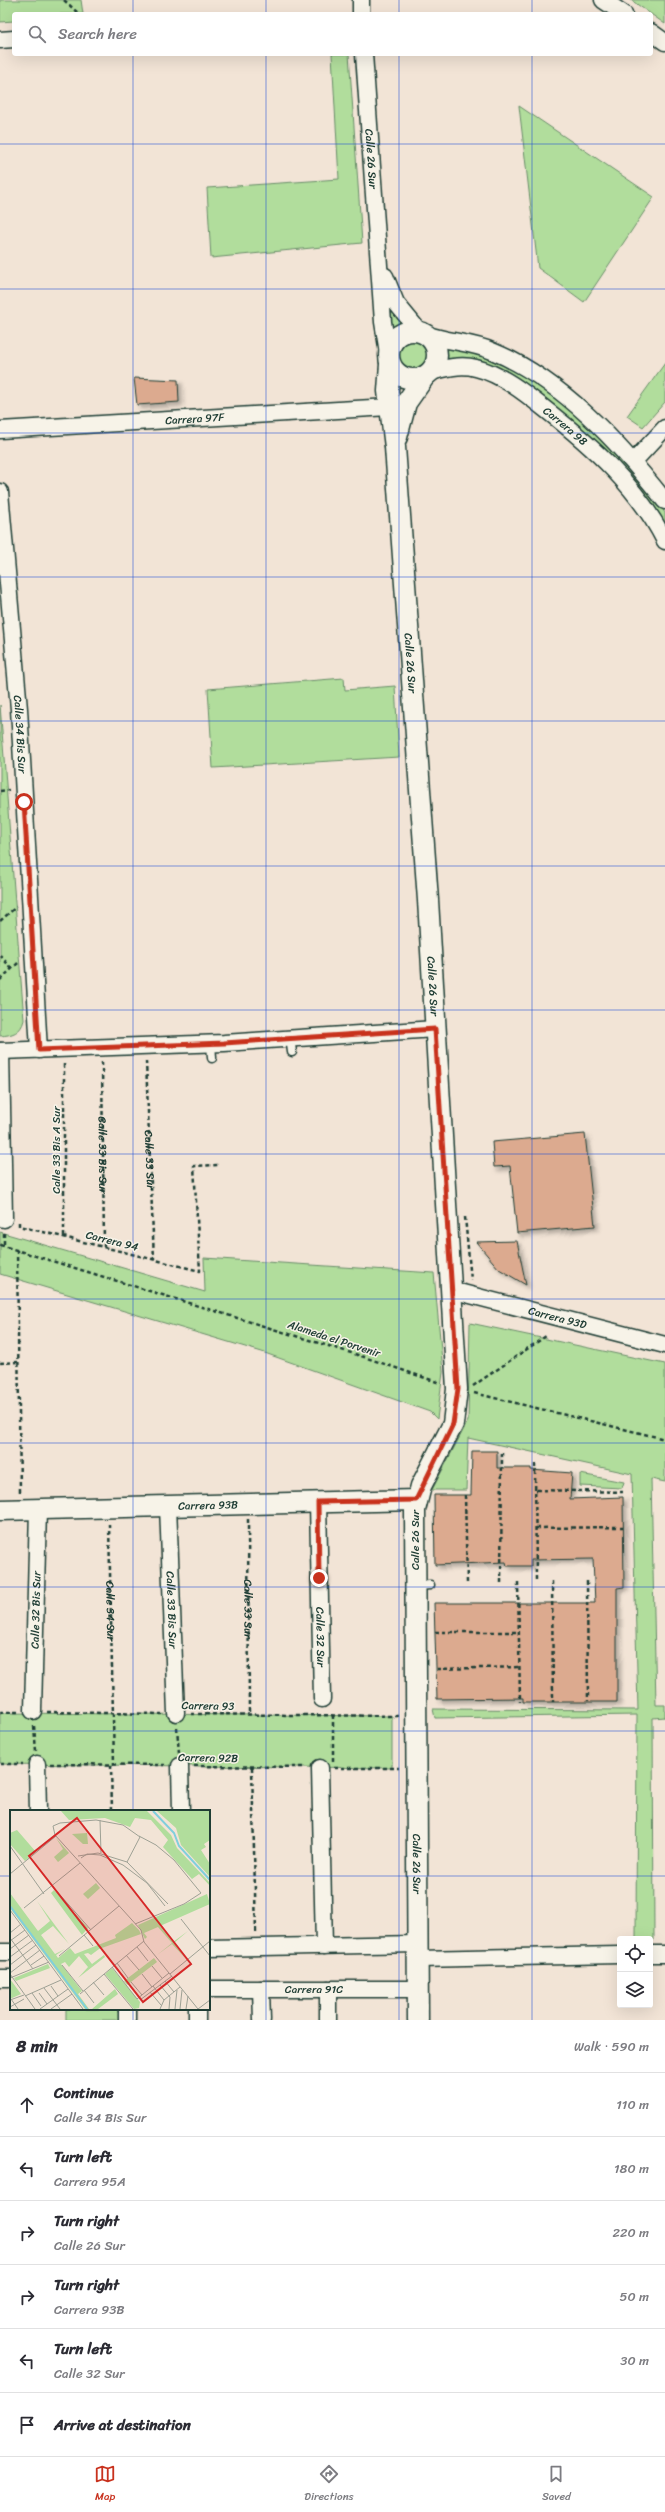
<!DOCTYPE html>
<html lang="en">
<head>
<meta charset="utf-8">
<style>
  body { margin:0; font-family:Sriracha,sans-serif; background:#f7f7f7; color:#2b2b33 }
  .controls { position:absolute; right:12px; bottom:12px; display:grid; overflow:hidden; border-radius:4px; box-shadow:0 4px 16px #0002 }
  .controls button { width:36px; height:36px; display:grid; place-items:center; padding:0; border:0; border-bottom:1px solid #e1e1e2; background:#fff; color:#2b2b33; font:20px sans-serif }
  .stop { position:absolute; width:12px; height:12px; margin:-9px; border:3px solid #c8321e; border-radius:50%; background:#fff }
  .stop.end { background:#c8321e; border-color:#fff; box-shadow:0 1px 4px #0008 }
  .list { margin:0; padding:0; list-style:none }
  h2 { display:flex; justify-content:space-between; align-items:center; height:52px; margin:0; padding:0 16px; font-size:17px }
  h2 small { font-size:13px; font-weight:400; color:#7c7c81 }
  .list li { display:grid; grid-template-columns:26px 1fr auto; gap:12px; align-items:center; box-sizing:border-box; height:64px; padding:0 16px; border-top:1px solid #e1e1e2 }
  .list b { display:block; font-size:15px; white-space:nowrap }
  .list p { margin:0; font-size:13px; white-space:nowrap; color:#7c7c81 }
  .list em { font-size:13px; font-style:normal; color:#7c7c81 }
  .icon { flex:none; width:22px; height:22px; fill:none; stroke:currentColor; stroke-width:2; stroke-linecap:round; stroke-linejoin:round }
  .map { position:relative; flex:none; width:665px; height:2020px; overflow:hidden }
  .search { position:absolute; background:#fff; box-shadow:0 4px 16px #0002; left:12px; right:12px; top:12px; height:44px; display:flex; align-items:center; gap:10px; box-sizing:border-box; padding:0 14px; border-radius:4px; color:#7c7c81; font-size:15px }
  .sheet { height:436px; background:#fff }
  nav { display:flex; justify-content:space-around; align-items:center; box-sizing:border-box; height:56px; border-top:1px solid #e1e1e2; background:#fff; font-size:11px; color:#7c7c81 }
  nav a { display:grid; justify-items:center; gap:2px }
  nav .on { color:#c8321e }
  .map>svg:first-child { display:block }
</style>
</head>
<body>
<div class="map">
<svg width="665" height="2020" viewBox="0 0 665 2020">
  <defs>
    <filter id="shadow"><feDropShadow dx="3.5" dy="3.5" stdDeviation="2" flood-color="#0004"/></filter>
  </defs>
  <rect width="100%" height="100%" fill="#f2e4d6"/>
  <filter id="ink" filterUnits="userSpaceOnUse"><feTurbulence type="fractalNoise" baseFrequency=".025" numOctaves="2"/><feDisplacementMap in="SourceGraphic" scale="8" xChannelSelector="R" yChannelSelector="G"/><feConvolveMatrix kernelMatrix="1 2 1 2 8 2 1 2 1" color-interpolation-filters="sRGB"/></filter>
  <g filter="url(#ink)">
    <!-- green -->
    <path fill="#b1dd9c" stroke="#688d68" d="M0 0H81L83 14H14V21L0 22Z
      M631 0H665V24Z
      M332 54H349L362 243 211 258 207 188 339 179Z
      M519 106 654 197 584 302 538 268Z
      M388 300 408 326 393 330 390 335Z
      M399 355a15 15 0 1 1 30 0a15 15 0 1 1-30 0Z
      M447 347 487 355 520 373 590 424 648 487 665 513V527L619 465 592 438 559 410 466 359 448 360Z
      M665 363V402L643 427 627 416Z
      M344 678 345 690 395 686 399 757 213 768 208 689Z
      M0 705 24 1020C21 1033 12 1035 0 1036Z
      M0 1232 205 1292 204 1258 434 1273 443 1372 437 1419 430 1412 262 1352 0 1274Z
      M470 1323 665 1364V1482L651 1479 656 1705H665V1717L653 1718 654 1940 636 1939 637 1715 435 1718 433 1709 638 1710 632 1474 468 1438 466 1490H432L468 1421Z
      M580 1474 624 1482 622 1488 580 1486Z
      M0 1713 392 1716V1768L0 1764Z
      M66 2009H117L121 2020H66Z"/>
    <!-- building -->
    <path fill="#dcaa8f" stroke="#1f3d34" filter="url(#shadow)" d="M134 378 178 380 179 402 137 405Z
      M585 1134 595 1226 517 1233 510 1166 494 1167 492 1142Z
      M517 1241 526 1285 499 1269 476 1242Z
      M472 1451H497V1468H531V1470L572 1473 570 1499 623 1497 624 1587 617 1588V1702H523V1698L437 1699 434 1603H595L593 1559 531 1560V1566H507L506 1562 435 1565 434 1495H471Z"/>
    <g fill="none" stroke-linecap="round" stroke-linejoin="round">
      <defs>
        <path id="service" d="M290 1037 292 1052
          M211 1043 212 1058
          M416 1586 430 1585"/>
        <g id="minor">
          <path d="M361 0V14"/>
          <path d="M603 0 624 14"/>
          <path d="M651 32 665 42"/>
          <path d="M0 40 14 39"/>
          <path id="s5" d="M364 54 383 322 388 353"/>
          <path d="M385 276 396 303 419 331"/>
          <path d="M425 334C447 342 471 342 492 351 561 379 620 444 665 501"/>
          <path id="s6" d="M431 372C445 368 461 364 476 368 501 374 525 393 545 409 592 446 638 487 665 541"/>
          <path id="s7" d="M0 430 389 407"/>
          <path d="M634 461 665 428"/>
          <path id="s8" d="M0 492 19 709 39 1050"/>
          <path d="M0 1051 224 1043 435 1029"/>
          <path d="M1 1051 4 1219"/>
          <path id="s9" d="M451 1290 665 1345"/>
          <path id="s10" d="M318 1502 322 1699"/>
          <path id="s11" d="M168 1506 176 1713"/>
          <path id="s12" d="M33 1711 38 1509"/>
          <path d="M37 1764 38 1811"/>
          <path d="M180 1766 181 1811"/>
          <path d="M320 1768 324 1946"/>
          <path d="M209 1948 418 1944"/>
          <path d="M0 1952H11"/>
          <path d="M650 1954H665"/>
          <path d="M418 1959 620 1955"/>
          <path d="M0 1978H11"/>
          <path id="s13" d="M209 1989H418"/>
          <path d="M261 1989 262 2020"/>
          <path d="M197 2009V2020"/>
          <path d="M127 2020V2009"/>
          <path d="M328 2020V1989"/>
        </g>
        <g id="tertiary">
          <circle cx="413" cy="355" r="24"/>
          <path id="s14" d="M390 364 388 391 395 447 428 900 457 1389 453 1424 421 1486 415 1510 418 2020"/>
          <path d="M397 437 406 403 425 376"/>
          <path id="s15" d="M0 1510 416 1500"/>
        </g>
      </defs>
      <!-- service casing -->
      <use href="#service" stroke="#1f3d34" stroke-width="11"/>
      <!-- minor casing -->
      <use href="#minor" stroke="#1f3d34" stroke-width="19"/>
      <!-- tertiary casing -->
      <use href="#tertiary" stroke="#1f3d34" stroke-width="23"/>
      <!-- path -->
      <g stroke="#1f3d34" stroke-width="2.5" stroke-dasharray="4 3" stroke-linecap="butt">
        <path d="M64 0 79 14"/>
        <path d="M0 791 9 790"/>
        <path d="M0 921 16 907"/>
        <path d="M0 955 12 969"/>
        <path d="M0 980 18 963"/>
        <path id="s1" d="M146 1061 154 1260"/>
        <path id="s2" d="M102 1062 104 1247"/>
        <path d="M64 1064V1237"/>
        <path d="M465 1217 471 1280"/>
        <path d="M19 1222V1226L200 1271 194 1166 218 1165"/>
        <path d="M4 1233V1247"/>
        <path d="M0 1245 361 1356 440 1383"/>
        <path d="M17 1250 20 1493"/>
        <path d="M0 1363 19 1362"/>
        <path d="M473 1386 546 1336"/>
        <path d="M474 1393 665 1439"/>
        <path d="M535 1464 536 1581"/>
        <path d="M536 1490 623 1492"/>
        <path d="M465 1495 467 1583"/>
        <path id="s3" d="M248 1519 249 1715"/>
        <path id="s4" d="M109 1524 114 1765"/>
        <path d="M536 1528 623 1527"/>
        <path d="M552 1581 553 1702"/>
        <path d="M587 1581 588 1701"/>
        <path d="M518 1582 520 1702"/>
        <path d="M501 1583 502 1452"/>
        <path d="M435 1632H519"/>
        <path d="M437 1669 520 1667"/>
        <path d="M0 1712H20"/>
        <path d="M47 1712 162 1714"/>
        <path d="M191 1714 400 1716"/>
        <path d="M333 1715V1761"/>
        <path d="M34 1726 36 1751"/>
        <path d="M177 1728 179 1753"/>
        <path d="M0 1764H23"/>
        <path d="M50 1764 165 1765"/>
        <path d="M111 1765 112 1811"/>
        <path d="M194 1766 305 1767"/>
        <path d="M252 1767 256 1933"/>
        <path d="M334 1768H399"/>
      </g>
      <!-- service -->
      <use href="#service" stroke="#f7f3e8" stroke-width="8"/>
      <!-- minor -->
      <use href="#minor" stroke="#f7f3e8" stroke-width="16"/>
      <!-- tertiary -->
      <use href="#tertiary" stroke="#f7f3e8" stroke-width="20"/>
    </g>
  </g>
  <g fill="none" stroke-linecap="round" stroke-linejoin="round" filter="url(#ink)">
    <!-- route -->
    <path stroke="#c8321e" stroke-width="5" d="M24 802 39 1050 224 1043 435 1029 458 1389 453 1424 416 1500 318 1502 319 1578"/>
  </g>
  <!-- grid -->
  <path fill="none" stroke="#1d4ed8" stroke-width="1" stroke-opacity="0.55" d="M133 0V14M266 0V14M399 0V14M532 0V14M133 54V1811M266 54V2020M399 54V2020M532 54V2020M0 144H665M0 289H665M0 433H665M0 577H665M0 721H665M0 866H665M0 1010H665M0 1154H665M0 1299H665M0 1443H665M0 1587H665M0 1731H665M0 1876H11M209 1876H665M133 2009V2020"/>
  <g text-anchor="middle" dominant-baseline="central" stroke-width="3" stroke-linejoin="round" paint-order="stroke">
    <!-- street labels -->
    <g font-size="11" fill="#1f3d34" stroke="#f7f3e8">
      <text stroke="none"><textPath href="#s5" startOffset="105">Calle 26 Sur</textPath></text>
      <text stroke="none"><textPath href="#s7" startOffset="195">Carrera 97F</textPath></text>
      <text stroke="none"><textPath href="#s6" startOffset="153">Carrera 98</textPath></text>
      <text stroke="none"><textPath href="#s14" startOffset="300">Calle 26 Sur</textPath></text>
      <text stroke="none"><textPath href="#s8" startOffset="243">Calle 34 Bis Sur</textPath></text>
      <text stroke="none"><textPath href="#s14" startOffset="624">Calle 26 Sur</textPath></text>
      <text transform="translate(56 1150) rotate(-90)">Calle 33 Bis A Sur</text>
      <text stroke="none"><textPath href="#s2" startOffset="93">Calle 33 Bis Sur</textPath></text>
      <text stroke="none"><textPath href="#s1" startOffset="99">Calle 33 Sur</textPath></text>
      <text transform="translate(112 1241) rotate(14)">Carrera 94</text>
      <text stroke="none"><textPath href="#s9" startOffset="110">Carrera 93D</textPath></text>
      <text transform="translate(334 1339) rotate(18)">Alameda el Porvenir</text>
      <text stroke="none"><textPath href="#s15" startOffset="208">Carrera 93B</textPath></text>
      <text transform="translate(415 1540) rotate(-90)">Calle 26 Sur</text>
      <text stroke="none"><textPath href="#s3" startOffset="90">Calle 33 Sur</textPath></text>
      <text stroke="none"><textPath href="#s12" startOffset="101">Calle 32 Bis Sur</textPath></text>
      <text stroke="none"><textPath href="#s11" startOffset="104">Calle 33 Bis Sur</textPath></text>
      <text stroke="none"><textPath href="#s4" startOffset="87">Calle 34 Sur</textPath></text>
      <text stroke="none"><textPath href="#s10" startOffset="135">Calle 32 Sur</textPath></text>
      <text transform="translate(208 1706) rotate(1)">Carrera 93</text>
      <text transform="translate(208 1758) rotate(1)">Carrera 92B</text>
      <text stroke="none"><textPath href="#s14" startOffset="1511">Calle 26 Sur</textPath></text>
      <text stroke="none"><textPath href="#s13" startOffset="105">Carrera 91C</textPath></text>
    </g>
  </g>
  <!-- overview -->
  <g transform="translate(10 1810)">
    <rect width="200" height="200" fill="#f2e4d6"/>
    <path d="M51 1H137L161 25 167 38 200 73V76L189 64 182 69 153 37 158 30 141 10 125 8 120 17 95 8 59 10ZM147 1H200V30L194 34 196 37 191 40 200 54V67L171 35 166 18ZM7 20 26 42 15 51 0 34V23ZM77 23 78 34H73L62 24ZM46 28 59 43 48 52 44 47 53 39ZM86 73 90 78 78 89 73 84ZM44 80 78 118 72 125 41 83ZM0 83 28 121 40 111 27 91 59 134 43 116 31 125 45 144 55 139 46 145 48 148 60 138 65 144 106 128 105 125 122 113 129 120 131 124 89 139 81 145 78 143 74 144 82 154 94 145 95 147 68 168 78 157 69 146 59 157 55 152 51 154 72 181 68 184 79 199H75L0 98ZM197 84 200 94 150 116 163 132 178 121 164 133 176 149 162 134 147 145 162 133 148 117 134 123 137 127 135 129 128 115ZM144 148 147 152 117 175 114 171ZM38 154 40 158 6 171 4 168ZM102 158 130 192 129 198 124 199 95 164ZM0 169 11 184 0 189ZM105 179 108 184 88 199H82Z" fill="#b1dd9c"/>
    <path fill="none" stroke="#80cfdd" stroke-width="2" d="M143 1 164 23 169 36 200 70M0 96 77 199"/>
    <path fill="none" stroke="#9ea195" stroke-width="1" d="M90 10 91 43M0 36 34 84M68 46 88 43 117 52 158 94M71 48 77 44 90 45 113 55 137 73 155 96M117 52 130 27 113 15 86 10 50 13 43 16 45 25 131 120 134 132 188 199M0 64 46 26M43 77 81 120M14 98 70 53M0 100 73 199M171 109 200 146M125 114 174 94 191 83 164 50 146 35 129 26M78 122 88 134M0 123 11 114M74 125 83 136M0 128 23 159M0 131 15 120M127 137 138 151M0 139 19 125M116 145 129 160M49 146 109 96M0 147 23 130M107 153 118 168M0 155 26 135M21 155 34 146M52 155 73 181M142 156 152 168M102 157 127 189 159 163M0 163 30 140M0 164 25 199M94 164 123 199M132 164 142 177M160 164 200 131M0 168 39 152M155 171 164 182M83 172 94 185M121 172 132 185M150 175 160 187 159 199M41 176 48 186M143 176 154 190M34 178 50 199M74 180 84 193M140 182 151 195M22 183 31 196M29 183 37 194M70 184 134 131M15 186 51 170M1 189 8 199M0 190 14 185M130 190 162 166M0 197 14 189M30 199 58 179M41 199 62 184M150 199 154 190 170 177M165 199 167 180M170 199 172 180M176 199 178 186M188 199 200 190"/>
    <path fill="#d62828" fill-opacity="0.15" stroke="#d62828" stroke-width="2" d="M67 8 181 154 133 192 19 46Z"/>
    <rect width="200" height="200" fill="none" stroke="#1f3d34" stroke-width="2"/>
  </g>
</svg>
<div class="controls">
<button><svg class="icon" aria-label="locate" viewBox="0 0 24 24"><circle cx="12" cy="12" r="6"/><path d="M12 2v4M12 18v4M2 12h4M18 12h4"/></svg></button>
<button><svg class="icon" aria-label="layers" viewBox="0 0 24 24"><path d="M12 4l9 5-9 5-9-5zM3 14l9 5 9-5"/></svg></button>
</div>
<div class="stop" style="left:24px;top:802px"></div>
<div class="stop end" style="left:319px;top:1578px"></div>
<div class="search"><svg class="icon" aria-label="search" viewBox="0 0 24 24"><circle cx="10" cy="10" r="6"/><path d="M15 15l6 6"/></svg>Search here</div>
</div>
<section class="sheet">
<h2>8 min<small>Walk · 590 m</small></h2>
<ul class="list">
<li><svg class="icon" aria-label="ahead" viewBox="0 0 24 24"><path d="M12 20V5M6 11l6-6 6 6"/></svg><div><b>Continue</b><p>Calle 34 Bis Sur</p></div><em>110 m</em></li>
<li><svg class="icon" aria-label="left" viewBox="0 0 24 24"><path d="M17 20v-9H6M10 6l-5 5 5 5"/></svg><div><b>Turn left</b><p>Carrera 95A</p></div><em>180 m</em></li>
<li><svg class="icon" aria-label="right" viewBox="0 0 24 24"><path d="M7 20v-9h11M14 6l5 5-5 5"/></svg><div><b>Turn right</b><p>Calle 26 Sur</p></div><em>220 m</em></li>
<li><svg class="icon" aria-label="right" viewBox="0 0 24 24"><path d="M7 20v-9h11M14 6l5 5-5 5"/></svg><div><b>Turn right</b><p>Carrera 93B</p></div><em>50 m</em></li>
<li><svg class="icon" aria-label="left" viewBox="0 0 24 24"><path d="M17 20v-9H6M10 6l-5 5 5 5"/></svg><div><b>Turn left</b><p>Calle 32 Sur</p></div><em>30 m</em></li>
<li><svg class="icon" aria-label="arrive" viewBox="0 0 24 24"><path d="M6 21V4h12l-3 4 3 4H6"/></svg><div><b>Arrive at destination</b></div></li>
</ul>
</section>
<nav>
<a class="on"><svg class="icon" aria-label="map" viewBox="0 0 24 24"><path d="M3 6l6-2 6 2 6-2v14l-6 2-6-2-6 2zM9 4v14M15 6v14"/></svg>Map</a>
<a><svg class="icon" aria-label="directions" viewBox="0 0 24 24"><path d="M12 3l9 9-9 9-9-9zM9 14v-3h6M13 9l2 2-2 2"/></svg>Directions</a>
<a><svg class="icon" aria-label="saved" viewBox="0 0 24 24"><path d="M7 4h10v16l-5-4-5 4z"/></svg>Saved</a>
</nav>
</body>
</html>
